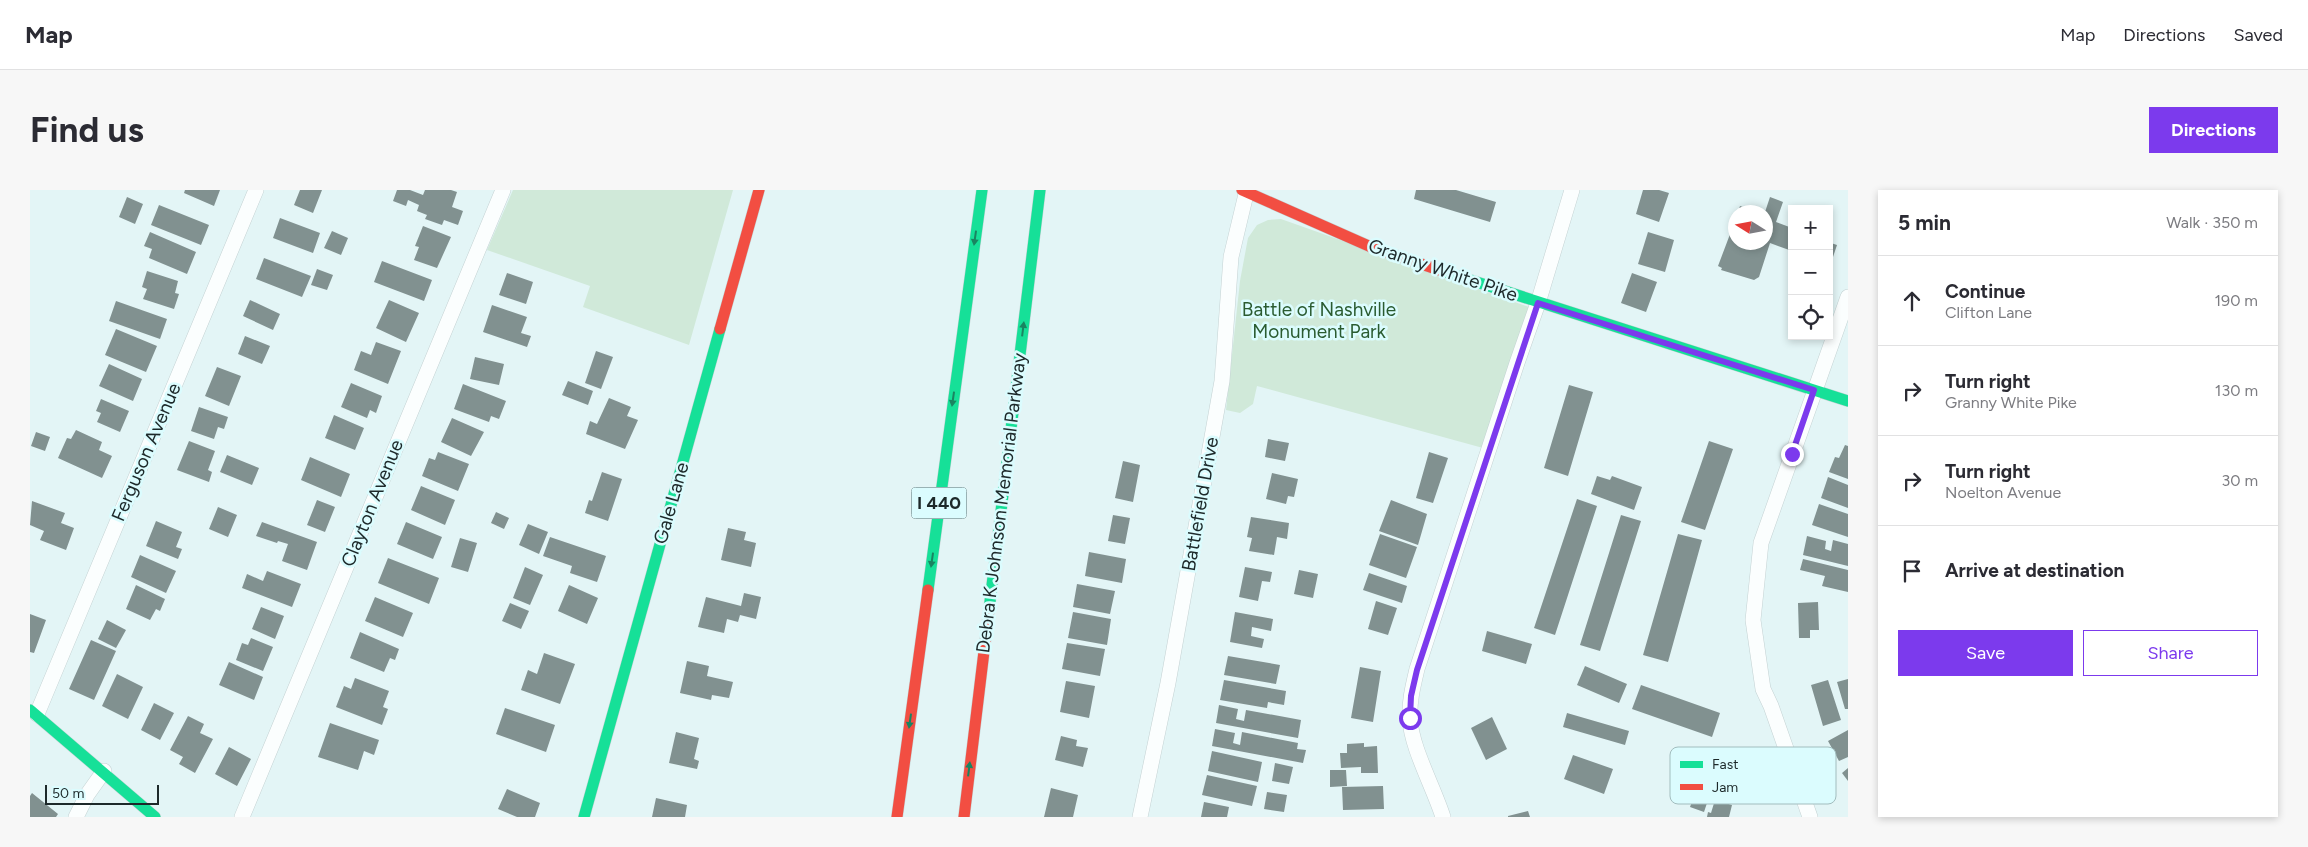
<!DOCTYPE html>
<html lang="en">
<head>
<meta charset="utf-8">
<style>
  body { margin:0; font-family:Figtree,sans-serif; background:#f7f7f7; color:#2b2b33 }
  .controls { position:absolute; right:15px; top:15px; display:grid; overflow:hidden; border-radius:0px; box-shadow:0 2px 8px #0003 }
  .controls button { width:45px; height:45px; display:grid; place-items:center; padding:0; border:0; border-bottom:1px solid #e1e1e2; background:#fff; color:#2b2b33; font:25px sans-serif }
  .compass { position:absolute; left:1698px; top:15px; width:45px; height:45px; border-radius:50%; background:#fff; box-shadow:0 2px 8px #0003; rotate:281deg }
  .scale { position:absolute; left:15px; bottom:12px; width:114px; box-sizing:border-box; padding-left:5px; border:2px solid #1d292a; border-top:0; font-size:14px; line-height:18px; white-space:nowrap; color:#1d292a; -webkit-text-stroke:4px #dbfcfe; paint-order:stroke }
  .stop { position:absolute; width:15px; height:15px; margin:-11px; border:4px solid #7c3aed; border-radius:50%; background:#fff }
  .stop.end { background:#7c3aed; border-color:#fff; box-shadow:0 1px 5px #0008 }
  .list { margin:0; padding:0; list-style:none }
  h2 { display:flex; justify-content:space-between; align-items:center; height:65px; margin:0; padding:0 20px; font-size:21px }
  h2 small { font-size:16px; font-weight:400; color:#7c7c81 }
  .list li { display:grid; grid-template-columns:32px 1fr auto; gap:15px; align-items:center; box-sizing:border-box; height:90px; padding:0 20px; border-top:1px solid #e1e1e2 }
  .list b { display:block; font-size:19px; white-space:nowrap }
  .list p { margin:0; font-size:16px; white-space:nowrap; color:#7c7c81 }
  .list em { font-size:16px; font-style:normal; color:#7c7c81 }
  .actions { display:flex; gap:10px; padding:15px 20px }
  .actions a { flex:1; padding:11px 0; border:1px solid #7c3aed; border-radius:0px; text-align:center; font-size:18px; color:#7c3aed }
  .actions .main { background:#7c3aed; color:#fff }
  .icon { flex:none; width:28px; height:28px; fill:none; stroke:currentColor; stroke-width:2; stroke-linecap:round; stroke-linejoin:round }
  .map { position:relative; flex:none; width:1818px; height:627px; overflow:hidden; border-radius:0px }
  header { display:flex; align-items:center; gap:30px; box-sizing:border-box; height:70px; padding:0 25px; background:#fff; border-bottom:1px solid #e1e1e2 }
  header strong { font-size:24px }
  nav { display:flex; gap:28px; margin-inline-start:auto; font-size:18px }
  .intro { display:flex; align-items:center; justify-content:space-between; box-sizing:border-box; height:120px; padding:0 30px }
  h1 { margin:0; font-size:35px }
  .button { padding:12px 22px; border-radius:0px; background:#7c3aed; color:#fff; font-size:18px; font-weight:700 }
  main { display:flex; gap:30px; padding:0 30px }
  aside { flex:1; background:#fff; border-radius:0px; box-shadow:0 2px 8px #0003 }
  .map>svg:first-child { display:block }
</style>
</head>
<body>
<header>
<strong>Map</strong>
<nav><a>Map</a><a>Directions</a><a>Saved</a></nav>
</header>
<div class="intro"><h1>Find us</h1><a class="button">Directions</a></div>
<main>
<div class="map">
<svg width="1818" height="627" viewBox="0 0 1818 627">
  <rect width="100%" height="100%" fill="#e3f5f6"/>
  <!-- green -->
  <path fill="#d0e9d9" d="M483 0H703L659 155 553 117 560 96 457 60Z
    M1251 29 1499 117 1453 258 1227 196 1223 214 1210 223 1196 220 1210 91 1218 48 1227 35 1238 30Z"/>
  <!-- building -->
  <path fill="#819190" d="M155 0H190L184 16 154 3Z
    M270 0H292L283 23 264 15Z
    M367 0H380L393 5 395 0H421L427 2 422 17 433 21 428 35 414 30 412 35 395 29 397 25 387 21 389 15 378 10 376 16 363 11Z
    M1386 0H1426L1466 12 1460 32 1384 9Z
    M1613 0H1629L1639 3 1629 32 1606 24Z
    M97 7 113 14 105 34 89 27Z
    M1740 7 1753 12 1746 32 1762 38V61L1740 53 1729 87 1724 90 1691 80 1692 78 1688 76 1705 31 1706 52H1736L1735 22Z
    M129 15 179 35 171 55 121 35Z
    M1710 16 1728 22H1708Z
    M250 28 290 43 283 63 243 48Z
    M393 36 421 47 407 78 384 70 389 57 385 56Z
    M302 41 318 48 311 65 294 58Z
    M120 42 166 62 157 84 119 68 122 59 114 56Z
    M1618 42 1644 50 1635 82 1608 74Z
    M1799 48 1803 50 1801 53 1807 55 1800 76Z
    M234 68 281 86 272 107 226 89Z
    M352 71 402 90 394 111 344 92Z
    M287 79 303 85 297 100 281 95Z
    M117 81 148 91 145 103 149 104 144 119 113 109 117 99 112 97Z
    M477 83 503 92 496 114 469 105Z
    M1602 83 1627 92 1616 122 1591 113Z
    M220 110 250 124 243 140 213 126Z
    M359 110 389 123 376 152 346 138Z
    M86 111 137 129 130 149 79 131Z
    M462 115 497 127 491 143 501 146 497 157 453 142Z
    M86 139 127 156 116 182 75 165Z
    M215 146 240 156 232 174 208 164Z
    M346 152 371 161 358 194 324 180 331 161 341 165Z
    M566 161 583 167 571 199 555 193Z
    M445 167 474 174 469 195 440 189Z
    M79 174 112 189 103 211 69 196Z
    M187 177 211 186 199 216 175 206Z
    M538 191 563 201 558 215 532 205Z
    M321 193 352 206 346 223 340 220 337 228 311 217Z
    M433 194 476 211 469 229 461 226 459 232 424 219Z
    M1539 195 1563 202 1538 286 1514 278Z
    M579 208 601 217 597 226 608 230 595 259 556 244 560 231 567 234Z
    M71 209 99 221 90 242 67 232 71 223 66 221Z
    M169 217 198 227 194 239 188 237 184 249 161 241Z
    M304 225 334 238 325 260 295 248Z
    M422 228 454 242 441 266 411 252Z
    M46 240 72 252 69 260 82 266 72 288 28 268 37 248 41 249Z
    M6 242 20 247 15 261 1 256Z
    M1238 249 1259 253 1255 271 1235 267Z
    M159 251 185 261 178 280 182 282 179 292 147 280Z
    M1679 251 1703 259 1675 340 1651 332Z
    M1815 255 1818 256V289L1799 282 1805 267 1809 268Z
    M408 262 439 274 428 301 392 286 399 268 405 270Z
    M1399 262 1418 268 1403 313 1386 308Z
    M197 265 229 278 222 295 190 282Z
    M280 267 320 284 311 307 271 290Z
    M1093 271 1110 275 1103 312 1085 308Z
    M572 282 592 289 578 331 555 323 559 310 562 311Z
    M1242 283 1268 289 1264 307 1258 306 1256 314 1236 309Z
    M1567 286 1580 290 1582 286 1612 297 1604 320 1561 304Z
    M1798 287 1818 295V318L1791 308Z
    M391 296 425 310 415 335 381 320Z
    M1547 309 1567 316 1525 445 1504 438Z
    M287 310 305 317 295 342 277 335Z
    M1361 310 1397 324 1388 355 1349 341Z
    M2 311 35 323 31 333 44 338 36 360 10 350 14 341 0 335Z
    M1789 314 1818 324V347L1782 335Z
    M188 317 207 325 198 347 179 339Z
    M466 322 479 328 474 339 461 333Z
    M1083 325 1100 328 1095 354 1078 351Z
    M1591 325 1611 331 1570 461 1550 455Z
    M1221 327 1259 333 1257 349 1247 347 1244 365 1219 361 1222 348 1217 347Z
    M126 331 152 342 146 357 152 359 148 369 116 356Z
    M232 332 287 352 277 380 252 371 258 354 248 351 247 353 226 346Z
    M376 332 412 347 403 369 367 354Z
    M498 334 518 342 509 364 489 355Z
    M698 338 716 342 714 350 726 353 721 377 691 370Z
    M1350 344 1387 357 1376 388 1339 375Z
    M1648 344 1672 350 1638 472 1613 465Z
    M1777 346 1796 351 1795 359 1801 361 1803 350 1818 354V376L1773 365Z
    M520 347 576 366 567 392 540 383 542 376 513 366Z
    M430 348 447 353 438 382 421 377Z
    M1059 362 1096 369 1092 393 1055 386Z
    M110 365 146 381 136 403 101 387Z
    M358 368 409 388 399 414 348 393Z
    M1773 369 1818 380V402L1792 396 1795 386 1770 380Z
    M495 377 513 385 500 415 483 408Z
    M1215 377 1242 382 1240 392 1232 391 1228 411 1209 407Z
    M1269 380 1288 384 1283 408 1264 404Z
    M237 381 271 394 262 417 212 398 217 384 233 391Z
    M1339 383 1377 396 1372 413 1333 400Z
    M1047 394 1085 401 1080 424 1043 417Z
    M106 395 135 409 130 421 126 419 120 430 96 419Z
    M539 395 568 408 557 434 528 421Z
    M714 403 731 407 726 429 710 425 708 432 697 429 694 443 668 437 676 407 711 416Z
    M345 407 383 423 373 447 335 431Z
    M1346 411 1367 418 1358 445 1338 439Z
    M1788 412 1789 440H1780V448H1769L1768 413Z
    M480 413 499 421 491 439 472 431Z
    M231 417 254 426 245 449 222 439Z
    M1043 422 1081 429 1077 455 1038 448Z
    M1205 422 1243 429 1241 441 1222 437 1221 446 1234 449 1232 458 1200 452Z
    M0 424 16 430 4 463 0 462Z
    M77 430 96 440 86 458 68 449Z
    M1457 441 1502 454 1496 474 1452 461Z
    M330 442 369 459 365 470 360 468 354 482 320 468Z
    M221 448 243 457 233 481 206 470 212 453 218 455Z
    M61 450 86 461 64 510 39 499Z
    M1037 453 1075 459 1070 486 1032 479Z
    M514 463 545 474 530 514 491 500 498 480 507 484Z
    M1198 466 1250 475 1246 494 1194 485Z
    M657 471 679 476 677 486 703 492 699 508 682 505 681 510 650 503Z
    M199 472 233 487 224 510 189 495Z
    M1555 476 1597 494 1589 513 1547 495Z
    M1330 477 1351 481 1343 532 1321 528Z
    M87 484 113 497 98 529 72 516Z
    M325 488 359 501 353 517 358 519 352 535 306 517 314 496 321 499Z
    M1818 489V519H1815L1807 492Z
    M1194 490 1256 501 1254 515 1238 512 1237 518 1190 510Z
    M1798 490 1811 530 1793 536 1781 495Z
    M1036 491 1065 496 1059 528 1030 522Z
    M1611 495 1690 523 1682 547 1602 519Z
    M124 513 144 523 130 550 111 540Z
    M1189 515 1208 519 1206 529 1214 531 1216 520 1271 530 1268 548 1186 533Z
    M475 518 525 535 516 562 466 544Z
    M1537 523 1599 541 1595 555 1533 537Z
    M158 526 174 534 170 543 183 549 165 583 149 574 153 567 140 560Z
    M1462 527 1477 559 1456 570 1441 538Z
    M300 533 349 550 344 565 334 561 328 580 288 567Z
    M1185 539 1205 543 1203 553 1210 555 1212 542 1268 553 1267 559 1276 560 1273 573 1182 556Z
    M1818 540V567L1809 571 1798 551Z
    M646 542 669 548 664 569 669 571 667 579 639 573Z
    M1031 546 1047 550 1046 556 1058 558 1053 577 1025 570Z
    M1334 553V557L1347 556 1348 583H1331V577L1311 578 1310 563H1317V554Z
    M199 557 221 569 207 596 185 584Z
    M1182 561 1232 572 1228 592 1178 581Z
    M1543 565 1583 579 1574 604 1534 589Z
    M1245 573 1263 577 1259 594 1242 591Z
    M1818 578V591L1812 583Z
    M1300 580H1316L1317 596 1300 597Z
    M1177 585 1227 596 1222 616 1172 605Z
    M1353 596 1354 619 1313 620 1312 597Z
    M1021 598 1048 605 1043 627H1014Z
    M477 599 510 613 505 627H487L468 619Z
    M1237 602 1257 605 1254 622 1234 619Z
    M2 603 28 624 26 627H0V606Z
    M1665 603 1679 607 1674 622 1660 617Z
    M626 608 657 615 655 627H622Z
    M1685 610 1702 615 1699 627H1677L1678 622 1681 623Z
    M1174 612 1199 617 1197 627H1171Z
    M1498 621 1500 627H1478V626Z"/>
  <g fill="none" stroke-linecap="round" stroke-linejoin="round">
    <defs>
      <path id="street" d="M7 524 226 0
        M46 627 57 605 74 581
        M212 627 473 0
        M1110 627 1138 493 1192 191 1201 67 1217 0
        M1413 627C1404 598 1381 557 1380 529 1379 512 1383 496 1387 479L1487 173 1508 113 1542 0
        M1780 627 1741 516 1733 499 1723 430 1731 353 1818 107"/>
      <path id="fast" d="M1412 81 1818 211
        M898 400 952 0
        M959 420 1010 0
        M0 520 125 627
        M554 627 690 139"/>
      <path id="jam" d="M1212 0 1341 57 1412 81
        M690 139 729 0
        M867 627 898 400
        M934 627 959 420"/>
    </defs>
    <!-- street casing -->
    <use href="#street" stroke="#c4d2d3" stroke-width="16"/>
    <!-- fast casing -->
    <use href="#fast" stroke="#c4d2d3" stroke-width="12"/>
    <!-- jam casing -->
    <use href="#jam" stroke="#c4d2d3" stroke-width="12"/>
    <!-- street -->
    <use href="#street" stroke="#fbfefe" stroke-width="15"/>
    <!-- fast -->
    <use href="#fast" stroke="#16e098" stroke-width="11"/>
    <!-- jam -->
    <use href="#jam" stroke="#f24e42" stroke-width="11"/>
  </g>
  <!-- one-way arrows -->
  <defs><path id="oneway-solid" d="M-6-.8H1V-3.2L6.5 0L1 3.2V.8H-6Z" transform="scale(1.25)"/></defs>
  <g fill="#1a8461">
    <use href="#oneway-solid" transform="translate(945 48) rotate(98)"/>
    <use href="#oneway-solid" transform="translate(993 139) rotate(-83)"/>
    <use href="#oneway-solid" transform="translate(923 209) rotate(98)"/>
    <use href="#oneway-solid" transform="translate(902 370) rotate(98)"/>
    <use href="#oneway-solid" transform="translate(880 531) rotate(98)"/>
    <use href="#oneway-solid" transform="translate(939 579) rotate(-83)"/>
  </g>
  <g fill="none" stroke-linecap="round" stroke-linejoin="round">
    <!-- route -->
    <path stroke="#7c3aed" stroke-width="6" d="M1380 528 1381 506 1387 480 1508 113 1784 200 1762 264"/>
  </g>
  <g text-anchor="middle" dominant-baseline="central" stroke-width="5" stroke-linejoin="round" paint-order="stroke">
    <!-- shield labels -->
    <rect fill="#dbfcfe" stroke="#56686a" stroke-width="1" x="881.5" y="297.5" width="55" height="31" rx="4"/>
    <g font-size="18" font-weight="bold" fill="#1d292a">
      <text x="909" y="313">I 440</text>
    </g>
    <!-- street labels -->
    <g font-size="19" fill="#1d292a" stroke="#dbfcfe">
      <text transform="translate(1413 80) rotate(19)">Granny White Pike</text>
      <text transform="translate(116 262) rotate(-67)">Ferguson Avenue</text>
      <text transform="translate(342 313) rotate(-68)">Clayton Avenue</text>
      <text transform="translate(641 313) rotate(-74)">Gale Lane</text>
      <text transform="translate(971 313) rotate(-83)">Debra K Johnson Memorial Parkway</text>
      <text transform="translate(1170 314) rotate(-80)">Battlefield Drive</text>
    </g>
    <!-- park labels -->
    <g font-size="19" fill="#2a5b30" stroke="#dbfcfe">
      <text x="1289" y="119">Battle of Nashville<tspan x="1289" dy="22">Monument Park</tspan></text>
    </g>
  </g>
  <!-- legend -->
  <rect x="1640" y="557" width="166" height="57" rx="8" fill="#dbfcfe" stroke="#a2bdbe" stroke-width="1"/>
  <rect x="1650" y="571" width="23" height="7" fill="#16e098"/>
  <rect x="1650" y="594" width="23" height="6" fill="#f24e42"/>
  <g font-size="14" fill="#1d292a">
    <text x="1682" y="579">Fast</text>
    <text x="1682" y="602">Jam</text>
  </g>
</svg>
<div class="controls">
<button>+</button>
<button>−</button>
<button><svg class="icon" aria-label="locate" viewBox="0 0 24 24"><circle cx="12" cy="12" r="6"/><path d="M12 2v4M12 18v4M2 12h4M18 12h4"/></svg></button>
</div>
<svg class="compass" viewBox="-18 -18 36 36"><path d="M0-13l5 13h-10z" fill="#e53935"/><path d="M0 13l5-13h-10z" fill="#7c7c81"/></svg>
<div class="scale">50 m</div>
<div class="stop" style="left:1380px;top:528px"></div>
<div class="stop end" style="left:1762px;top:264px"></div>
</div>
<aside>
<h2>5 min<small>Walk · 350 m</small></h2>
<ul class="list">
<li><svg class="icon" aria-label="ahead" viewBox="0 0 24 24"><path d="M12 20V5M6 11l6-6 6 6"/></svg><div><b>Continue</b><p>Clifton Lane</p></div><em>190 m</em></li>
<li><svg class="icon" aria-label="right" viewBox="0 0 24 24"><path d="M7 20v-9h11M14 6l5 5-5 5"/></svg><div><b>Turn right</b><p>Granny White Pike</p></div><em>130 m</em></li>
<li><svg class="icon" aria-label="right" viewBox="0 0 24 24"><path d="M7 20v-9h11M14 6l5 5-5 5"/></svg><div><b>Turn right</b><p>Noelton Avenue</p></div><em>30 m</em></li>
<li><svg class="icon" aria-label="arrive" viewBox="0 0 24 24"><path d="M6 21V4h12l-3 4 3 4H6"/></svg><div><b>Arrive at destination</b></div></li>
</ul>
<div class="actions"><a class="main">Save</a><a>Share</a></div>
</aside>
</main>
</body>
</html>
